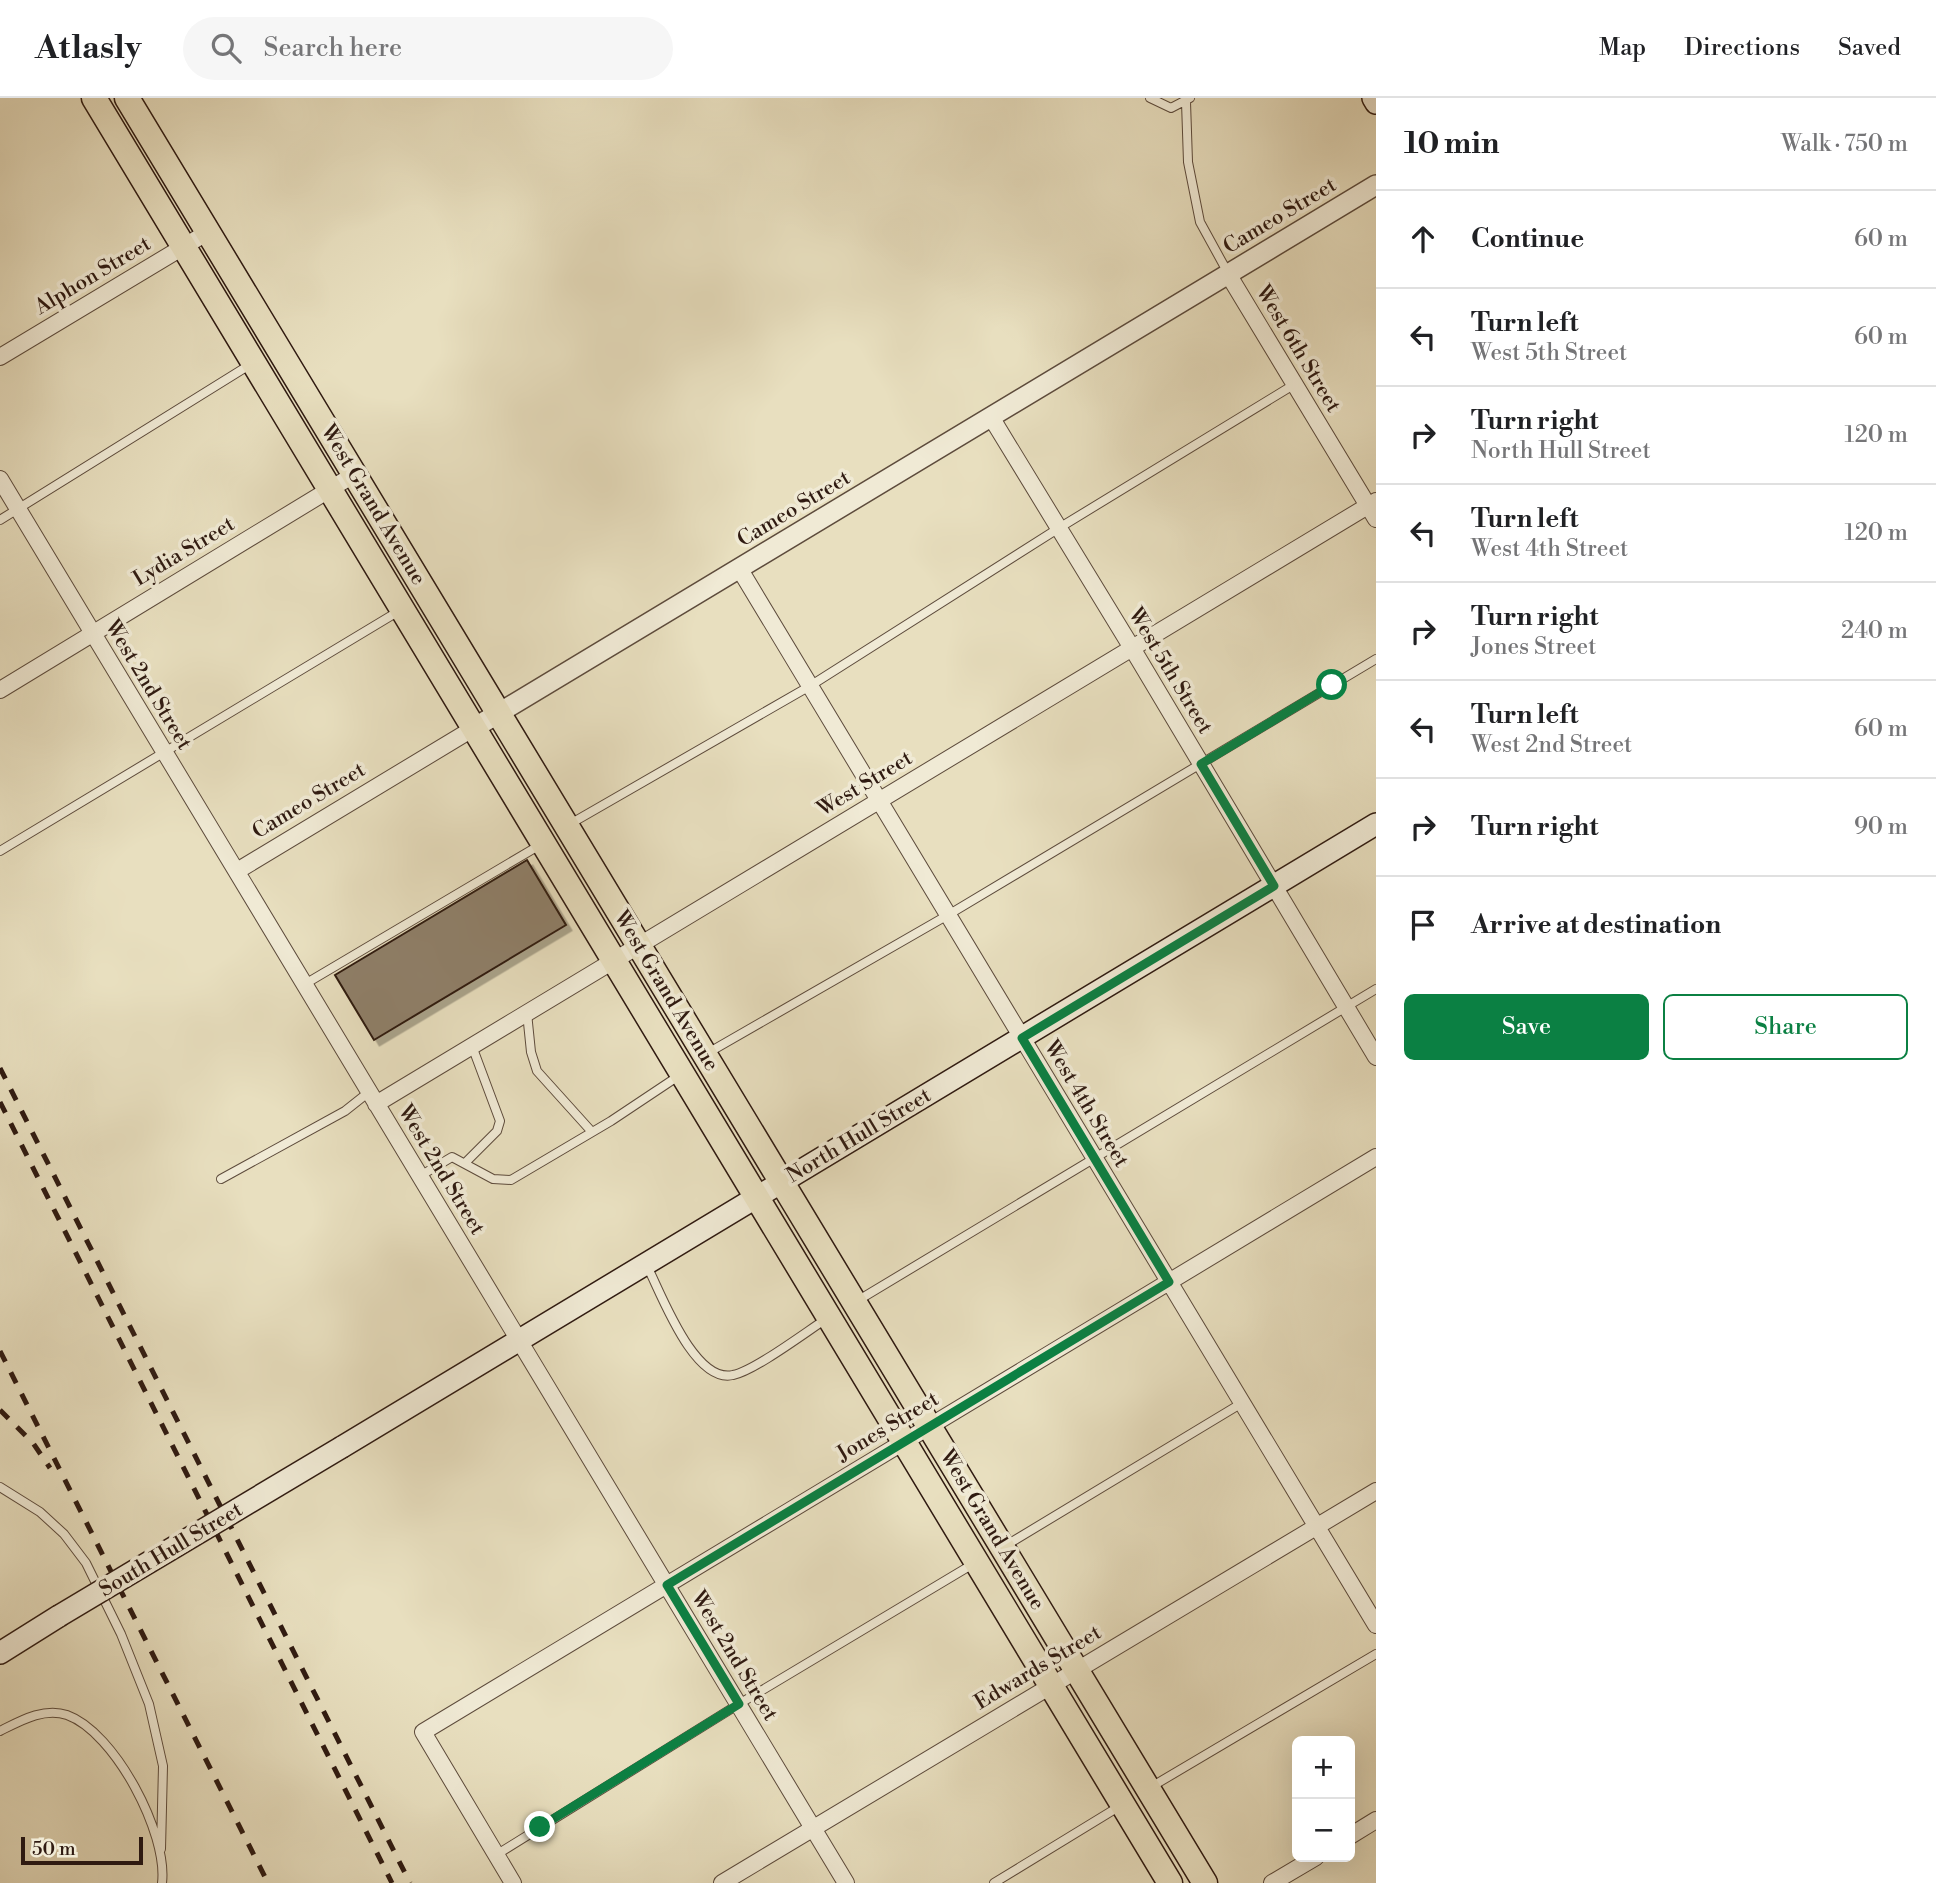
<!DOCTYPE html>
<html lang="en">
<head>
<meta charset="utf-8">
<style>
  body { margin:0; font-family:"Libre Bodoni",serif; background:#f6f6f6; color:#202124 }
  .controls { position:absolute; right:21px; bottom:21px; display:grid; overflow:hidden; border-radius:10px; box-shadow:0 7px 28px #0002 }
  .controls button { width:63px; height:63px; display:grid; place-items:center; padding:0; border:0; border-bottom:2px solid #e0e0e0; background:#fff; color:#202124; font:35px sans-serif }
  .scale { position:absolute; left:21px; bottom:18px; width:122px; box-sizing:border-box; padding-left:7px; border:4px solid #2f1a11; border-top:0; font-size:19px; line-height:24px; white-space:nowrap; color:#2f1a11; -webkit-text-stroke:5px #f0ead5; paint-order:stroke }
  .stop { position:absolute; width:21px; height:21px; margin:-16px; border:5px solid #0b8043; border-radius:50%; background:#fff }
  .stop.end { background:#0b8043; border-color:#fff; box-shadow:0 2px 7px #0008 }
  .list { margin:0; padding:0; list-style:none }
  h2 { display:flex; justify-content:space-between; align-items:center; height:91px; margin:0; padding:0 28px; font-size:30px }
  h2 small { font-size:23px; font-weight:400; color:#757577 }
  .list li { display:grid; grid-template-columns:46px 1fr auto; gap:21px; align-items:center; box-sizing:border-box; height:98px; padding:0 28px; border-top:2px solid #e0e0e0 }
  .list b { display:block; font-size:26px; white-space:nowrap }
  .list p { margin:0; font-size:23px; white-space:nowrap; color:#757577 }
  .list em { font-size:23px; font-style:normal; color:#757577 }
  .actions { display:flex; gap:14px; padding:21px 28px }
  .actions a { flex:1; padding:16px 0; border:2px solid #0b8043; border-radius:10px; text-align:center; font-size:24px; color:#0b8043 }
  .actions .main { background:#0b8043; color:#fff }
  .icon { flex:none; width:38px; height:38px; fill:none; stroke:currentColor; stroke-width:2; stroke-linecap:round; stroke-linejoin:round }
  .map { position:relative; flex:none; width:1376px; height:1785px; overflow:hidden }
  header { display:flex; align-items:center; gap:42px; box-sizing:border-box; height:98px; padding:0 35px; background:#fff; border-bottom:2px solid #e0e0e0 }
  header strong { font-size:33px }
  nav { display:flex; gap:38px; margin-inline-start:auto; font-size:24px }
  .search { width:490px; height:63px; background:#f6f6f6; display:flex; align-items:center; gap:18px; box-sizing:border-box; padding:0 24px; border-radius:38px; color:#757577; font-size:26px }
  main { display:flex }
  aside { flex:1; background:#fff }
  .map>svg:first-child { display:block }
</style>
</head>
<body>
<header>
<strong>Atlasly</strong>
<div class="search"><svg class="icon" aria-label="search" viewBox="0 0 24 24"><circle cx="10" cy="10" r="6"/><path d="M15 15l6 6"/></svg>Search here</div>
<nav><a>Map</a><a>Directions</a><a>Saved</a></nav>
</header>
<main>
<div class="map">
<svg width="1376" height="1785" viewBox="0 0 1376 1785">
  <defs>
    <filter id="shadow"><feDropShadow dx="5.5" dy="5.5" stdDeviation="0" flood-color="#0004"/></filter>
  </defs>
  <rect width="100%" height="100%" fill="#e8dfbf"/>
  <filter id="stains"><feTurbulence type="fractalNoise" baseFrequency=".00286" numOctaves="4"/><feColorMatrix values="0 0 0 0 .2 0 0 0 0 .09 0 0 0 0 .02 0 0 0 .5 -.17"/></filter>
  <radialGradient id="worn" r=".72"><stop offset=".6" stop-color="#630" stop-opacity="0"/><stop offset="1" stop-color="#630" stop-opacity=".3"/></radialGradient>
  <!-- building -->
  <path fill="#8f806b" stroke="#2f1a11" stroke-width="2" filter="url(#shadow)" d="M527 762 566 827 374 942 335 877Z"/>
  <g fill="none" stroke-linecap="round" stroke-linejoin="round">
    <defs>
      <path id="service" d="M1150 0 1171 10 1190 0
        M1186 4 1188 64 1200 124 1228 175
        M0 422 251 266
        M570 726 810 588 1059 430 1295 286
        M0 753 399 513
        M305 886 540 747
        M527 915 531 954 537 973 592 1034
        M706 956 948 817 1376 561
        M465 1065 497 1033 500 1023 472 948
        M420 1078 452 1059 493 1081 511 1082 611 1023 680 977
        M221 1081 345 1013 369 994
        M647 1168C661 1195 694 1286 733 1277 754 1273 806 1234 826 1221
        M857 1203 1376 891
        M0 1389 40 1414 64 1436 86 1465 121 1536 149 1606 163 1668 161 1751
        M1005 1448 1242 1305
        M0 1633C20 1623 44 1609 67 1617 115 1634 168 1736 162 1785
        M1151 1689 1376 1556
        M496 1757 739 1606 973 1466
        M994 1785 1120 1708"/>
      <path id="minor" d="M1228 176 1376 421
        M0 259 208 134
        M991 319 1132 550 1376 959
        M0 381 846 1785
        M739 470 1376 1527
        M0 592 355 376
        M237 773 474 630
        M376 1006 1376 403
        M1350 1738 1376 1722
        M513 1785 423 1634 1376 1059
        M722 1785 1376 1393
        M1272 1785 1316 1759"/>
      <path id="tertiary" d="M474 630 1376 87"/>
      <path id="secondary" d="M1373 0 1376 5
        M342 1349 1376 726
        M0 1555 59 1518"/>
      <path id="trunk" d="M94 0 1170 1785
        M127 0 1205 1785"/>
    </defs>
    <!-- service casing -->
    <use href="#service" stroke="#5d4b3c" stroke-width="10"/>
    <!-- minor casing -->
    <use href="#minor" stroke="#5d4b3c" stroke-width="18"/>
    <!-- tertiary casing -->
    <use href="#tertiary" stroke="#5d4b3c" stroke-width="22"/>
    <!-- secondary casing -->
    <use href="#secondary" stroke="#2f1a11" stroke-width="24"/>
    <!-- trunk casing -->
    <use href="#trunk" stroke="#2f1a11" stroke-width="27"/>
    <!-- service -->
    <use href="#service" stroke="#f0ead5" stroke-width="8"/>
    <!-- minor -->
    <use href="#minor" stroke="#f0ead5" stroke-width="16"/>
    <!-- tertiary -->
    <use href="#tertiary" stroke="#f0ead5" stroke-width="19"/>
    <!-- secondary -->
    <use href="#secondary" stroke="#f0ead5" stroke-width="21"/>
    <!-- trunk -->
    <use href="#trunk" stroke="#e8dfbf" stroke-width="24"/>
    <!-- rail -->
    <path stroke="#2f1a11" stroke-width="5" stroke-dasharray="12 12" stroke-linecap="butt" d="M0 970 410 1785
      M0 1004 392 1785
      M0 1253 268 1785
      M0 1312 33 1345 50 1370"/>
    <defs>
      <path id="secondary-bridge" d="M59 1518 342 1349"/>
    </defs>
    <!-- secondary-bridge casing -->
    <use href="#secondary-bridge" stroke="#2f1a11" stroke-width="24" stroke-linecap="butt"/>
    <!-- secondary-bridge -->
    <use href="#secondary-bridge" stroke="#f0ead5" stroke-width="21"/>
  </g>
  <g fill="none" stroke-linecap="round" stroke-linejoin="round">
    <!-- route -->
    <path stroke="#0b8043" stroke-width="9" d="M540 1729 739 1606 667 1487 1169 1184 1022 940 1274 788 1201 666 1332 587"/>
  </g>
  <g text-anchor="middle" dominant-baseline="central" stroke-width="7" stroke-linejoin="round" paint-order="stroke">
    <!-- street labels -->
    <g font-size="21" fill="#2f1a11" stroke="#f0ead5">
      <text transform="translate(1280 118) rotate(-31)">Cameo Street</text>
      <text transform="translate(93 178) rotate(-31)">Alphon Street</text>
      <text transform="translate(1298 251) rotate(59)">West 6th Street</text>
      <text transform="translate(373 407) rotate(59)">West Grand Avenue</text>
      <text transform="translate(794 411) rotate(-31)">Cameo Street</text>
      <text transform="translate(184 454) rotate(-31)">Lydia Street</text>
      <text transform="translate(1170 573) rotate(59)">West 5th Street</text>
      <text transform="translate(148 587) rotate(59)">West 2nd Street</text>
      <text transform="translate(865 686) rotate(-31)">West Street</text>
      <text transform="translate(309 703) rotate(-31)">Cameo Street</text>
      <text transform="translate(666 893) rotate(59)">West Grand Avenue</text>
      <text transform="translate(1086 1006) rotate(59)">West 4th Street</text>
      <text transform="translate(859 1038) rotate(-31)">North Hull Street</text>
      <text transform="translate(441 1072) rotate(59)">West 2nd Street</text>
      <text transform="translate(888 1329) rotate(-31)">Jones Street</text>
      <text transform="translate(992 1432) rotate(59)">West Grand Avenue</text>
      <text transform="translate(171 1452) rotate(-31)">South Hull Street</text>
      <text transform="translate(734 1558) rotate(59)">West 2nd Street</text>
      <text transform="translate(1038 1570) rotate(-31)">Edwards Street</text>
    </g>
  </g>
  <rect width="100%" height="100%" filter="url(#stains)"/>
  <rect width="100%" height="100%" fill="url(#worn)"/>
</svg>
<div class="controls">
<button>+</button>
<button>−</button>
</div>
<div class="scale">50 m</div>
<div class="stop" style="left:1332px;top:587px"></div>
<div class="stop end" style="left:540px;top:1729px"></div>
</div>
<aside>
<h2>10 min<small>Walk · 750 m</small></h2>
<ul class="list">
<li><svg class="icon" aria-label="ahead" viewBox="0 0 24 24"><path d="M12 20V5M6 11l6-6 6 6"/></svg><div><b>Continue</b></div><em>60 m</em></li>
<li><svg class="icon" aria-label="left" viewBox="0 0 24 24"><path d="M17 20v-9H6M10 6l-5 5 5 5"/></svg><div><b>Turn left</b><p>West 5th Street</p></div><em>60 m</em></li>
<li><svg class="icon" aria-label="right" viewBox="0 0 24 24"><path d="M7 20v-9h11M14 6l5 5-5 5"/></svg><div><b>Turn right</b><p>North Hull Street</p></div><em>120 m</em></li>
<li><svg class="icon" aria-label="left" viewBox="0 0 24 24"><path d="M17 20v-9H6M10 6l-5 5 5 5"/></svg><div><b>Turn left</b><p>West 4th Street</p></div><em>120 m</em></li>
<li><svg class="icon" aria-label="right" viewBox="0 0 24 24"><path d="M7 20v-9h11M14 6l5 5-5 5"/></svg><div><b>Turn right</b><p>Jones Street</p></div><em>240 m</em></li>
<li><svg class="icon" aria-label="left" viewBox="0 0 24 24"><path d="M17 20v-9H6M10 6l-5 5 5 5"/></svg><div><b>Turn left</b><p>West 2nd Street</p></div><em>60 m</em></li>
<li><svg class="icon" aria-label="right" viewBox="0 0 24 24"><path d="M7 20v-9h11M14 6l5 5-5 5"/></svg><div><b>Turn right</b></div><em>90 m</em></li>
<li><svg class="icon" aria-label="arrive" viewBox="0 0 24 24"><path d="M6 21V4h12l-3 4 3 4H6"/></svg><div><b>Arrive at destination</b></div></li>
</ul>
<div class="actions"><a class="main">Save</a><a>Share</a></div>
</aside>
</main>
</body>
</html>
